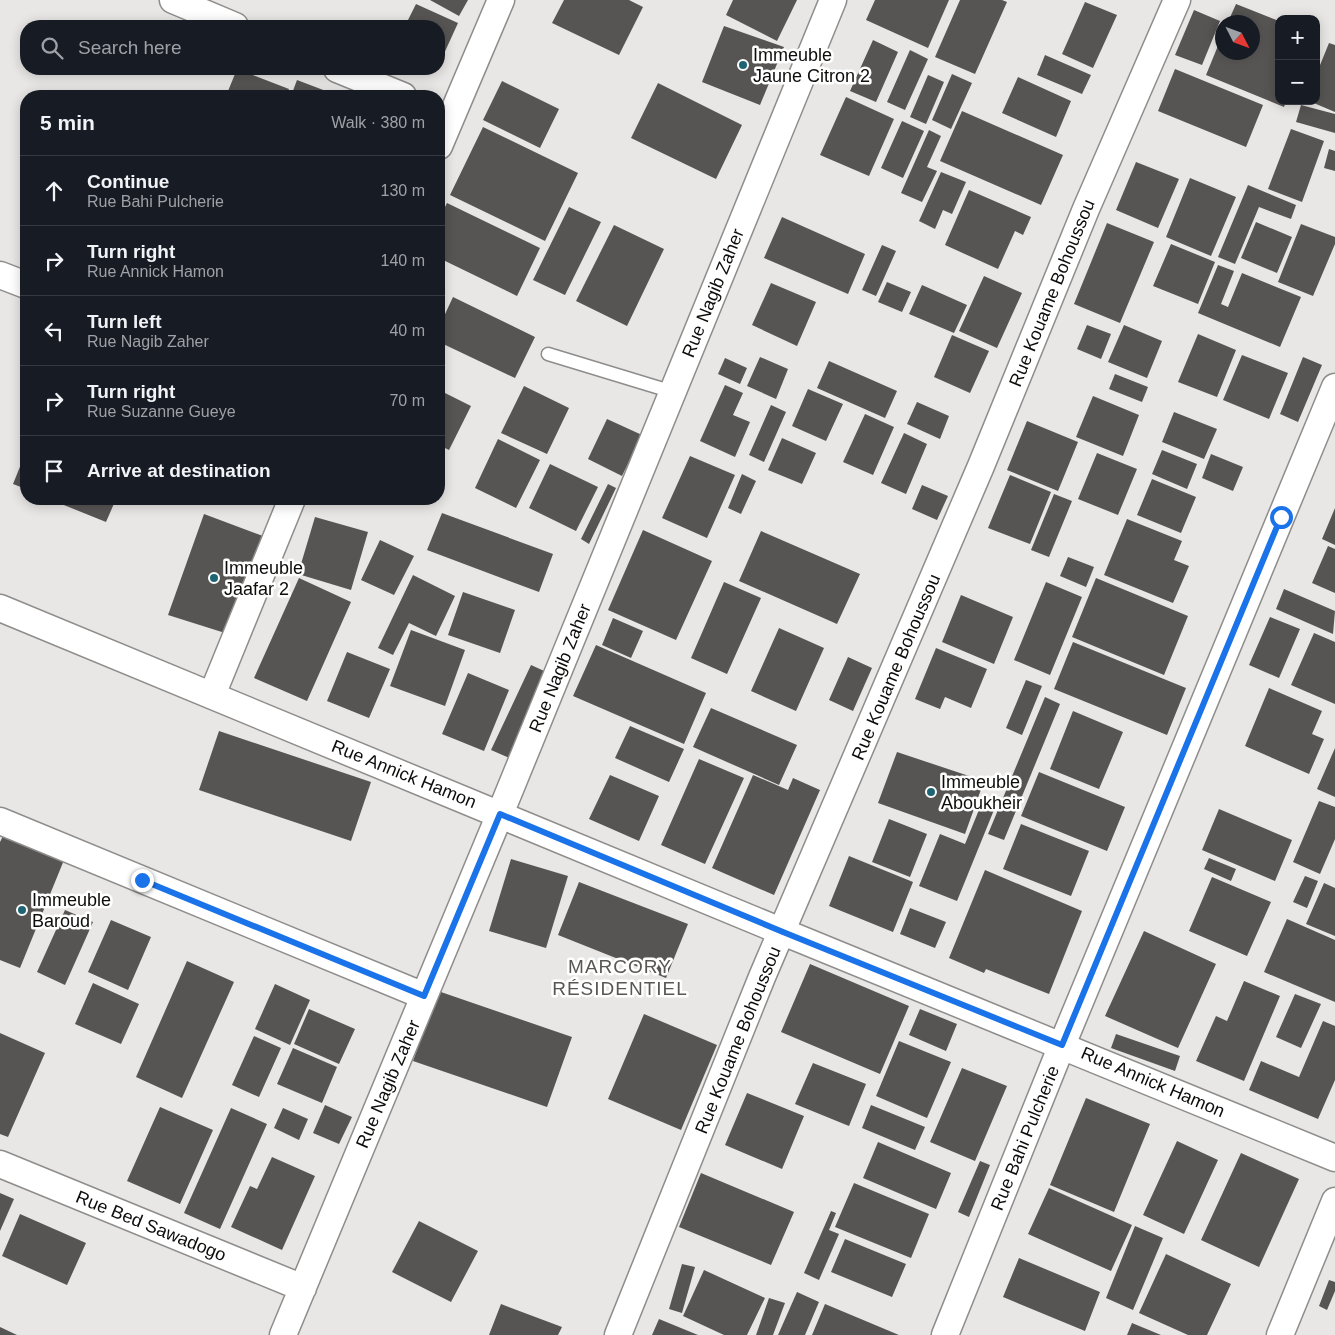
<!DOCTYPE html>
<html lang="en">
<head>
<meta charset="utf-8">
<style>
  body { margin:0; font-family:Arial,sans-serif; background:#242831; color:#f1f3f6 }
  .controls { position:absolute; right:15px; top:15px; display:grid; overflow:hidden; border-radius:10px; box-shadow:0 2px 12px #0003 }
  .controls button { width:45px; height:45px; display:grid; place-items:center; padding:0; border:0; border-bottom:1px solid #363941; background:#171b24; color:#f1f3f6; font:25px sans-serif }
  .compass { position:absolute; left:1215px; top:15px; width:45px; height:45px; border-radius:50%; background:#171b24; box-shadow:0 2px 12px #0003; rotate:132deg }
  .stop { position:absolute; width:15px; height:15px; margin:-11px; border:4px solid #1a73e8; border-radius:50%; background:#fff }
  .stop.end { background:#1a73e8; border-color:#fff; box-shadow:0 1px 5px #0008 }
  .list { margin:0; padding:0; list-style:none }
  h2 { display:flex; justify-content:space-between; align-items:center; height:65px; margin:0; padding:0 20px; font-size:21px }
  h2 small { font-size:16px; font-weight:400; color:#9ea1a6 }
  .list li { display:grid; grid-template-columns:32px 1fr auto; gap:15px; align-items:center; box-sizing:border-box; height:70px; padding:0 20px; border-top:1px solid #363941 }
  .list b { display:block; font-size:19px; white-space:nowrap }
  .list p { margin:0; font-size:16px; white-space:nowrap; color:#9ea1a6 }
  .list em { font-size:16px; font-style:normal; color:#9ea1a6 }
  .icon { flex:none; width:28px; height:28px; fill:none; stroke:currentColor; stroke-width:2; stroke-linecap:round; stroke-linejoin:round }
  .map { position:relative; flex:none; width:1335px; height:1335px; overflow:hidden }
  .search { position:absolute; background:#171b24; box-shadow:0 2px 12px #0003; left:20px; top:20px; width:425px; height:55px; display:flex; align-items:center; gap:12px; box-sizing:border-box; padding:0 18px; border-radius:20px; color:#9ea1a6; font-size:19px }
  .panel { position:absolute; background:#171b24; box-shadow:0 2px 12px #0003; left:20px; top:90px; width:425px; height:415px; border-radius:20px }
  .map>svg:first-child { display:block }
</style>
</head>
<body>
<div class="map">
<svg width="1335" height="1335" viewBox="0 0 1335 1335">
  <rect width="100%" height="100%" fill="#e9e7e5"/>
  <!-- building -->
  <path fill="#575553" d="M430 0H468L459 16Z
    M564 0H629L643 7 619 55 552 23Z
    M733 0H797L777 41 726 15Z
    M875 0H949L928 48 866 20Z
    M960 0H1002L1007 2 975 74 935 57Z
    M1085 2 1117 15 1093 68 1062 54Z
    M416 4 458 23 442 58 439 57V26H405Z
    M1236 4 1279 21V101H1286L1284 107 1206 75 1222 36V52H1252V22H1228Z
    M1194 10 1220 21 1202 65 1175 55Z
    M724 26 784 47 760 105 702 82Z
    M873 40 898 52 876 102 850 91Z
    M1329 43 1335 45V112L1309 101H1316V75Z
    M910 50 928 59 905 110 887 102Z
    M1045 55 1091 75 1082 94 1037 75Z
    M237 69 289 89 286 96H226Z
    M1175 69 1263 105 1246 147 1158 111Z
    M952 74 972 83 951 129 932 120Z
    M928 75 944 82 926 124 910 117Z
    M1018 77 1071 101 1056 137 1002 113Z
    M297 80 339 96H291Z
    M502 81 559 109 540 148 483 120Z
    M658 83 742 125 716 179 631 138Z
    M846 97 894 119 869 176 820 155Z
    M1301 105 1335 114V133L1296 122Z
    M962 111 1063 155 1041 205 940 161Z
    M902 121 924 131 903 178 881 168Z
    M483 127 578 173 545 241 450 195Z
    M1291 129 1324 141 1302 202 1268 189Z
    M929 130 941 136 927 167 937 171 922 202 901 193Z
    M1329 149 1335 151V171L1324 168Z
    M1136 162 1179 179 1158 228 1116 210Z
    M941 172 966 182 952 214 943 210 935 229 919 221Z
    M1190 178 1236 197 1211 256 1166 237Z
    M1248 185 1296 205 1291 219 1259 207 1235 264 1218 257Z
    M969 190 1031 217 1023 235 1015 231 998 269 945 245Z
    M447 203 540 248 517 296 439 258V219Z
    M569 207 601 222 565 295 533 280Z
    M782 217 865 254 848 294 764 258Z
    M1256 222 1292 237 1277 273 1241 258Z
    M1107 223 1154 242 1120 323 1074 304Z
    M1301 224 1335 237V244L1313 296 1278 282Z
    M614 225 664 249 627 326 576 301Z
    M1171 244 1215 262 1198 304 1153 286Z
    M882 245 896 251 876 296 862 290Z
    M1218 265 1234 271 1221 304 1228 307 1242 273 1301 297 1280 347 1198 313Z
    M984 276 1022 293 997 348 959 331Z
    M887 282 911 292 902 312 878 302Z
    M771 283 816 302 797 346 752 325Z
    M922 285 967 305 954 333 909 314Z
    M453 297 535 337 515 378 439 342V327Z
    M1087 325 1111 334 1101 359 1077 349Z
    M1124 325 1162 341 1147 378 1108 362Z
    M1198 334 1236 350 1217 397 1178 382Z
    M952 335 989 351 970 393 934 377Z
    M1242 355 1288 373 1269 419 1223 400Z
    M760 357 788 369 776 399 747 386Z
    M1303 357 1322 365 1298 422 1280 414Z
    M725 358 747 368 740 384 718 374Z
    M829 361 897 391 885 418 817 388Z
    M1115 374 1148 387 1142 402 1109 389Z
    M725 385 743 393 733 415 750 422 735 457 700 441Z
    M524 386 569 408 547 454 501 433Z
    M808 389 843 404 826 441 792 426Z
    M439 390 471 406 449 450 439 445Z
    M1093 396 1139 415 1123 456 1076 437Z
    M917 402 949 416 940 439 907 424Z
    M771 405 786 412 764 462 749 455Z
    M1174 412 1217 429 1204 459 1162 442Z
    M865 414 894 427 873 475 843 462Z
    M607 419 642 435 622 476 588 459Z
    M1027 421 1078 442 1058 491 1007 470Z
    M904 433 927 444 906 494 881 483Z
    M782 438 816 453 802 484 768 470Z
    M498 439 540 460 516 508 475 488Z
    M1162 450 1197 464 1187 489 1152 474Z
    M26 452V489L13 484Z
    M1097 453 1137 469 1118 515 1078 499Z
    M1211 454 1243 467 1233 491 1202 478Z
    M690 456 735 475 707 538 662 518Z
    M550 464 598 487 576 531 529 508Z
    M742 474 756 481 741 514 728 508Z
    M1010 475 1051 492 1030 544 988 528Z
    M1152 479 1196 497 1181 533 1137 515Z
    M608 484 616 488 589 544 581 539Z
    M922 485 948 496 937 520 912 509Z
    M1054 494 1072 501 1049 557 1031 550Z
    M49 499H116L106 522Z
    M1335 508V545L1322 539Z
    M442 513 553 554 539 592 427 550Z
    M204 514 263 536 225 633 168 615Z
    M315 517 368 532 351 590 298 574Z
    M1127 519 1182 541 1174 560 1189 566 1173 603 1104 575Z
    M643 530 712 561 676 640 608 610Z
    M761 531 860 574 837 624 739 581Z
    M380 540 414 556 394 595 361 580Z
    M1328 546 1335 549V593L1312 583Z
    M1068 557 1094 567 1086 587 1060 576Z
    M413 575 455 596 436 636 409 623 393 655 378 648Z
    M299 578 351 602 307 701 254 678Z
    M1096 578 1188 616 1164 675 1072 637Z
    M724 582 761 598 727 674 691 658Z
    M1046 582 1082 597 1050 675 1014 660Z
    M1284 589 1335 611 1333 634 1276 609Z
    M463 592 515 610 500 653 448 635Z
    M961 595 1013 617 994 664 942 642Z
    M1270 617 1300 629 1279 678 1249 665Z
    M613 618 643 631 631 658 602 645Z
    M779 628 824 648 796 711 751 691Z
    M411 630 465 650 445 706 390 686Z
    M1314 633 1335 642V704L1291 685Z
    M1073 642 1186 688 1167 735 1054 689Z
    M596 645 706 693 684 744 573 696Z
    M936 648 987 669 971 708 945 697 940 709 915 699Z
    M347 652 390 669 369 718 327 701Z
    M848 657 872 668 853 711 829 700Z
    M531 665 553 675 514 760 491 750Z
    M468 673 509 690 484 751 442 734Z
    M1026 680 1042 686 1022 735 1006 728Z
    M1269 688 1322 711 1312 734 1324 739 1309 774 1245 746Z
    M1045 697 1060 704 1004 840 988 834Z
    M711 708 797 745 779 785 693 747Z
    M1073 711 1123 732 1099 789 1050 769Z
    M630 726 684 749 669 782 615 758Z
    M219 731 371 782 351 841 199 790Z
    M1335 748V797L1317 789Z
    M897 752 984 781 965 834 878 803Z
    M699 759 744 778 705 864 661 845Z
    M1039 772 1125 807 1107 851 1021 816Z
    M610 775 659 796 639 841 589 819Z
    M753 775 788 790 793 778 820 790 774 895 712 868Z
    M983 800 996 805 957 901 919 886 940 834 965 844Z
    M1319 801 1335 807V839L1320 874 1293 862Z
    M1219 809 1292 840 1275 881 1202 850Z
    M889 819 927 834 910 877 872 862Z
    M1021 824 1089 851 1071 896 1003 869Z
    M3 836 64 860 20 968 0 960V842Z
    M849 856 913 882 893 932 829 906Z
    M1209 858 1236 869 1231 881 1204 869Z
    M511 859 568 876 546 948 489 931Z
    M985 870 1082 911 1049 994 986 969 984 973 949 958Z
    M1305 876 1318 881 1307 908 1293 902Z
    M1212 877 1271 902 1247 956 1189 931Z
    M579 882 688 924 666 978 558 935Z
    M1324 883 1335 888V936L1306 924Z
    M910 908 946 922 935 948 900 934Z
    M65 910 93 922 65 985 37 972Z
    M1287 919 1335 940V1002L1264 972Z
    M111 920 151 937 128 990 88 972Z
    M1144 931 1216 964 1178 1048 1105 1016Z
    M187 961 234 982 182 1098 136 1077Z
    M810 964 909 1006 880 1074 781 1032Z
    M1244 981 1280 996 1244 1081 1196 1061 1216 1016 1227 1021Z
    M93 983 139 1004 121 1044 75 1024Z
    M275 984 310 1000 290 1045 255 1029Z
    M438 991 572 1037 547 1107 413 1061Z
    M1295 994 1321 1004 1301 1048 1276 1037Z
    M309 1009 355 1029 339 1064 294 1044Z
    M920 1009 957 1024 946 1051 909 1035Z
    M644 1014 717 1045 681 1130 608 1099Z
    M1323 1021 1335 1026V1080L1318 1119 1249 1090 1261 1061 1299 1077Z
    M0 1033 45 1053 8 1137 0 1134Z
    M1116 1034 1180 1056 1175 1071 1111 1048Z
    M254 1036 281 1048 259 1097 232 1085Z
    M899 1041 951 1062 927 1118 876 1096Z
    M293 1048 337 1067 322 1103 277 1084Z
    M813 1063 866 1084 849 1126 795 1104Z
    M962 1068 1007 1086 975 1161 930 1142Z
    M747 1093 804 1116 782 1169 725 1145Z
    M1086 1098 1150 1124 1114 1212 1050 1185Z
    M325 1105 352 1117 339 1144 313 1133Z
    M871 1105 925 1127 915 1150 862 1128Z
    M160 1107 213 1130 180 1204 127 1181Z
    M231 1108 267 1124 220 1229 184 1213Z
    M283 1108 308 1119 299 1140 274 1128Z
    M1177 1141 1218 1160 1184 1234 1143 1215Z
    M878 1142 951 1173 936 1209 863 1178Z
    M1241 1153 1299 1179 1259 1267 1201 1240Z
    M272 1157 315 1176 282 1250 231 1227 250 1186 257 1189Z
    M980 1161 990 1165 969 1217 958 1212Z
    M701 1173 794 1212 771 1265 679 1227Z
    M854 1183 929 1214 911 1258 835 1227Z
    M1049 1188 1132 1225 1111 1271 1028 1234Z
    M0 1193 14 1199 0 1231Z
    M831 1211 836 1213 829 1230 839 1234 819 1280 804 1273Z
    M20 1214 86 1243 67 1285 2 1256Z
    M419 1221 478 1251 451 1302 392 1272Z
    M1135 1226 1163 1238 1133 1310 1106 1298Z
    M845 1239 906 1264 892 1297 831 1272Z
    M1166 1254 1231 1284 1207 1335H1188L1139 1313Z
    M1019 1258 1100 1292 1085 1331 1003 1297Z
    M682 1264 695 1267 682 1313 669 1309Z
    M704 1270 765 1298 747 1335H724L683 1316Z
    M1329 1280 1335 1282V1291L1327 1310 1319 1306Z
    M797 1292 819 1302 805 1335H778Z
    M769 1298 785 1303 773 1335H756Z
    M501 1304 562 1327 558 1335H489Z
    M825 1304 899 1335H812Z
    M659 1319 698 1335H652Z
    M1132 1323 1161 1335H1127Z
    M0 1327 17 1335H0Z"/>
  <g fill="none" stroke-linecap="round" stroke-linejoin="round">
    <defs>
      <path id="lane" d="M548 354 673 392"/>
      <path id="street" d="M173 0 235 26
        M337 69 403 96
        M439 146 501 0
        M0 275 26 285
        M0 608 783 932 1335 1158
        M212 695 292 499
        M0 821 424 996
        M0 1164 303 1288
        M283 1335 500 814 833 0
        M618 1335 762 977 981 466 1086 209 1177 0
        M945 1335 1062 1045 1335 387
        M1280 1335 1335 1201"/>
    </defs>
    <!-- lane casing -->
    <use href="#lane" stroke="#8f8d8b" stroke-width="15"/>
    <!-- street casing -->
    <use href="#street" stroke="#8f8d8b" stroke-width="29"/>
    <!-- lane -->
    <use href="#lane" stroke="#fff" stroke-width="12"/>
    <!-- street -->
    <use href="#street" stroke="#fff" stroke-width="26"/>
  </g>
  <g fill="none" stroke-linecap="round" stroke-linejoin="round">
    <!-- route -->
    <path stroke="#1a73e8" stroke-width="6" d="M142 880 424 996 500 814 783 932 1062 1045 1281 517"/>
  </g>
  <!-- markers -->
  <g fill="#1e6574" stroke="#fff" stroke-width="2">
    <circle cx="743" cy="65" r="5"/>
    <circle cx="214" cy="578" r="5"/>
    <circle cx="931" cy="792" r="5"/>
    <circle cx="22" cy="910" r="5"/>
  </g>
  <g text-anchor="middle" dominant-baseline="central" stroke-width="5" stroke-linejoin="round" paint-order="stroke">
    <!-- poi labels -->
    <g font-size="18" fill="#0c0c0b" stroke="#fff" text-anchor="start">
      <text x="753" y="55">Immeuble<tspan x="753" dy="21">Jaune Citron 2</tspan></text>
      <text x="224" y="568">Immeuble<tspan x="224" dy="21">Jaafar 2</tspan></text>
      <text x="941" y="782">Immeuble<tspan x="941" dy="21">Aboukheir</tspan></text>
      <text x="32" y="900">Immeuble<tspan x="32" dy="21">Baroud</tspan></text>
    </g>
    <!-- street labels -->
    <g font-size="18" fill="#0c0c0b" stroke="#fff">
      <text transform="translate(713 293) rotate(-68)">Rue Nagib Zaher</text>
      <text transform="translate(1052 293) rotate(-68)">Rue Kouame Bohoussou</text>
      <text transform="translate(896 667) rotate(-67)">Rue Kouame Bohoussou</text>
      <text transform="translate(560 668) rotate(-68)">Rue Nagib Zaher</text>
      <text transform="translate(404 774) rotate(22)">Rue Annick Hamon</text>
      <text transform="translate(738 1040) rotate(-68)">Rue Kouame Bohoussou</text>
      <text transform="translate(1153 1082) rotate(23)">Rue Annick Hamon</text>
      <text transform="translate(388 1084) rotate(-67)">Rue Nagib Zaher</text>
      <text transform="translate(1025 1138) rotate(-68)">Rue Bahi Pulcherie</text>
      <text transform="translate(151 1226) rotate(22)">Rue Bed Sawadogo</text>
    </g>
    <!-- neighbourhood labels -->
    <g font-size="19" letter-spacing="1" fill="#595755" stroke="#fff">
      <text x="620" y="966">MARCORY<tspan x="620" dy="22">RÉSIDENTIEL</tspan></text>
    </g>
  </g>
</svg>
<div class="controls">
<button>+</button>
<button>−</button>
</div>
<svg class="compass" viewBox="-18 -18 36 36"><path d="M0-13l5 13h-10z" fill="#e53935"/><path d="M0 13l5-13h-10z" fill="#9ea1a6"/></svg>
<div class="stop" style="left:1281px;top:517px"></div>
<div class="stop end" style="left:142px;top:880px"></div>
<div class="search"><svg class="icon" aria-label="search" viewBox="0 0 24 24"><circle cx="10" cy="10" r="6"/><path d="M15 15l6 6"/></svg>Search here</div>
<section class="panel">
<h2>5 min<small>Walk · 380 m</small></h2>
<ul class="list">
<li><svg class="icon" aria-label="ahead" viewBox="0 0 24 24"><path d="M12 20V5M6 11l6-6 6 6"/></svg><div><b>Continue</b><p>Rue Bahi Pulcherie</p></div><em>130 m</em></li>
<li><svg class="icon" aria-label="right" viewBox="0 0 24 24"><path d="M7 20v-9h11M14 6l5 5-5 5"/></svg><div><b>Turn right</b><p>Rue Annick Hamon</p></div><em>140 m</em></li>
<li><svg class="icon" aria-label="left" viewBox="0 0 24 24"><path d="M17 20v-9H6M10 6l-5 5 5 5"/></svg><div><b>Turn left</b><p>Rue Nagib Zaher</p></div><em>40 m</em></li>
<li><svg class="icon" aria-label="right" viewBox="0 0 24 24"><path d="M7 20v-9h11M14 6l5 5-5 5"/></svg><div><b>Turn right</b><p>Rue Suzanne Gueye</p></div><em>70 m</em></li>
<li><svg class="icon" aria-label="arrive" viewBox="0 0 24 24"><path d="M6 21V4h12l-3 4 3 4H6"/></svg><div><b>Arrive at destination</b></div></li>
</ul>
</section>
</div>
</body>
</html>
